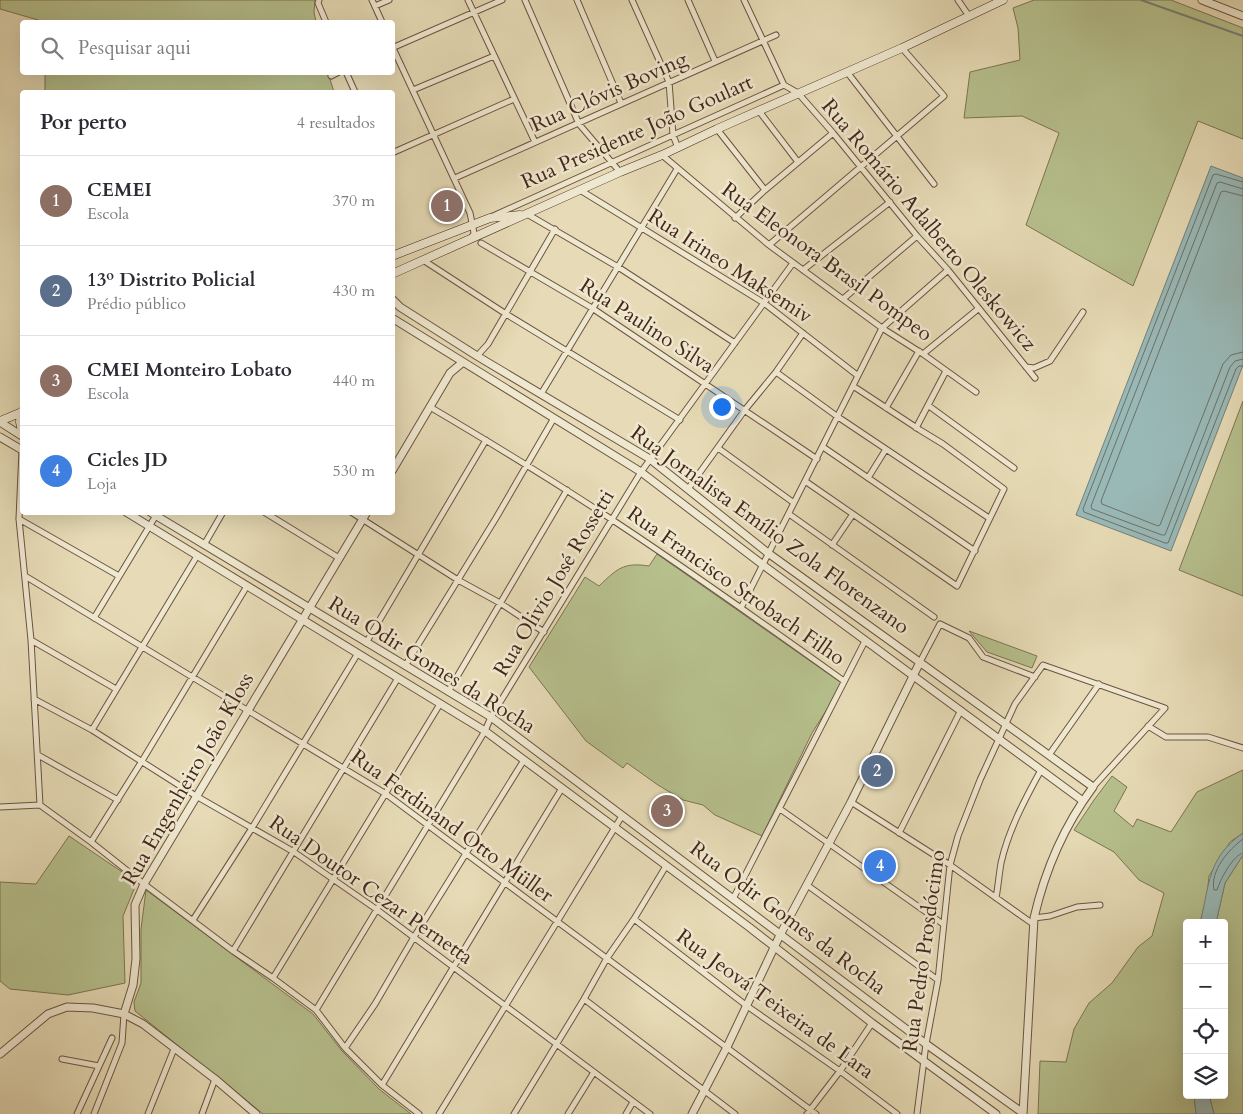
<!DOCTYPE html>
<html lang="pt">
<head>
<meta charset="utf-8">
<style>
  body { margin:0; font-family:Cardo,serif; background:#f7f7f7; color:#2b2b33 }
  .controls { position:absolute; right:15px; bottom:15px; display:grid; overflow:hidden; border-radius:5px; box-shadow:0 5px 20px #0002 }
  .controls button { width:45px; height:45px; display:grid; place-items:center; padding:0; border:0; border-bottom:1px solid #e1e1e2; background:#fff; color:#2b2b33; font:25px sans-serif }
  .you { position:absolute; left:721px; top:406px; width:18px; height:18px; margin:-12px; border:4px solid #fff; border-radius:50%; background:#1a73e8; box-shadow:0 0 0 8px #1a73e833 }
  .badge { display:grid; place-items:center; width:32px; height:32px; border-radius:50%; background:#7c3aed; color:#fff; font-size:16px; font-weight:700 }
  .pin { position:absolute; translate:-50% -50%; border:2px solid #fff; box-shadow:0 1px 5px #0006 }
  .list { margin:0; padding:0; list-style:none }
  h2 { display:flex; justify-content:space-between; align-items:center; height:65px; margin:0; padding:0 20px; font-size:21px }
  h2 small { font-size:16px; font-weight:400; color:#7c7c81 }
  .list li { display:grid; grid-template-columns:32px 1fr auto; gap:15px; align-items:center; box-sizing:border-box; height:90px; padding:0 20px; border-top:1px solid #e1e1e2 }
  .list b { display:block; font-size:19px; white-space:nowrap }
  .list p { margin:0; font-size:16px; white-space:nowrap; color:#7c7c81 }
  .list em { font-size:16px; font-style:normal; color:#7c7c81 }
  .icon { flex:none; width:28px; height:28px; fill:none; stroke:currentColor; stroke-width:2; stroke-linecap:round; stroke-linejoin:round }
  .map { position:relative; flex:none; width:1243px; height:1114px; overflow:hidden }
  .search { position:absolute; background:#fff; box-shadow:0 5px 20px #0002; left:20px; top:20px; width:375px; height:55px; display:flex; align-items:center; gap:12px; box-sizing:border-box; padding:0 18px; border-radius:5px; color:#7c7c81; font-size:19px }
  .panel { position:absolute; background:#fff; box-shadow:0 5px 20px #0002; left:20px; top:90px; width:375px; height:425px; border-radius:5px }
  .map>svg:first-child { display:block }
</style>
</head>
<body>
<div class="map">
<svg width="1243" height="1114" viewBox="0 0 1243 1114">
  <rect width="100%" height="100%" fill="#e6dbb6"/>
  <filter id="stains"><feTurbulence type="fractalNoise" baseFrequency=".004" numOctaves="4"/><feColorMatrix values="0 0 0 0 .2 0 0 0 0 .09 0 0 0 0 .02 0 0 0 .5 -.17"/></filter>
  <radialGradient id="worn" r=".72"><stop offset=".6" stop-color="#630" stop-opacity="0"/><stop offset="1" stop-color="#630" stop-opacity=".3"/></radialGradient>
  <!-- green -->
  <path fill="#b6c08d" stroke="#7d7453" d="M0 0H315L314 12 316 22H45L0 9Z
    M1034 0H1171L1243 28V139L1198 121 1133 286 1026 225 1059 133 1022 116 964 118 970 72 1020 60 1018 28 1013 8Z
    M45 72 328 73 334 92H45Z
    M1243 401V596L1179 570Z
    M657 554 843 684 812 733 762 836 715 815 703 805 683 800 658 785 627 763 623 768 586 741 529 667 585 577 599 586C617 569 623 562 649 566Z
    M969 631 1037 656 1032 668 987 652Z
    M1243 770V833L1230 842 1209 876 1207 896 1200 923H1187V1095H1194L1196 1114H1038L1040 1061 1066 1062 1074 1029 1089 1003 1112 983 1138 947 1152 936 1164 893 1139 880 1114 852 1074 830 1094 800 1112 776 1127 787 1114 811 1133 827 1137 819 1171 832 1197 792Z
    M69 836 137 882 123 916 125 983 68 995 10 989 0 981V882L36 884Z
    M1243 855V1114H1214L1209 1095H1224V923H1216L1225 883Z
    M146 890 313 1014 342 1051 379 1089 411 1114H263L135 1011 134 1002 141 983V929Z"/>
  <!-- water -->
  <path fill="#99b9b7" stroke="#777f78" d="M1211 166 1243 178V365L1171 551 1076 515Z
    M1243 833V855L1225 883 1216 923H1200C1210 884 1207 858 1243 833Z
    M1194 1095H1209L1214 1114H1196Z"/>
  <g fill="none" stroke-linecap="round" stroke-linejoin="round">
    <!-- shore -->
    <path stroke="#6e7068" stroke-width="1" d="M1243 182 1216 174 1213 175 1083 509 1084 512 1165 543H1168L1236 369 1239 366H1243
      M1243 189 1220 182 1217 183 1091 506 1092 509 1162 535H1165L1230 367 1235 361 1243 359
      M1243 196 1224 191 1221 192 1101 501 1102 504 1158 526 1160 525 1223 364 1231 355 1243 352
      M1243 839C1228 850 1210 871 1214 890H1217C1220 880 1233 855 1243 853"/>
    <!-- stream -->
    <path stroke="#777f78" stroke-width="2" d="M1141 0 1243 36"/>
    <defs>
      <path id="minor" d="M319 0 318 3 326 22
        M372 0 382 22
        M468 0 535 142
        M525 0 579 124 620 172
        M577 0 621 103
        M632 0 669 82 673 135 678 148
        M688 0 715 61
        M744 0 784 85
        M958 0 969 16
        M375 6 389 0
        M392 46 470 213 474 233 471 239
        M392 48 502 0
        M346 72 355 92
        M847 72 934 184
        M331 76 339 72
        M784 85 798 93 833 133 917 236 948 270 1035 378
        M413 90 494 56
        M759 111 798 162
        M717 129 765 190
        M392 153 514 99
        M662 155 769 245 882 328 923 354 976 392
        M455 178 776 35
        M580 190 764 303 857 375
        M527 214 618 267 735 343
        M493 216 784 85
        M735 218 765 190 833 133
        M481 243 592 308 817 459
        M769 245 944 96 902 48
        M423 260 506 314 680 420
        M803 270 890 202
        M843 299 917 236
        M923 354 978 309
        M477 356 488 344 555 229
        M1026 367 1034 368 1050 361 1083 312
        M776 372 838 417 989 518
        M541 394 677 169
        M929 406 1014 468
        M430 407C491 443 552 480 611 519 690 571 767 626 844 681
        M886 408 919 351
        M916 428 946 371
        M823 447 975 551
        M718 448 794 503
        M22 450 19 519 31 640 40 805
        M868 478 886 449
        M805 481 957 586 1004 489 943 444 920 430 853 386
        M688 489 744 411 776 372 803 333
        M264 512 339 558
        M351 512 458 580 500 603 544 632
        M789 514 934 617
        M19 519 119 576
        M204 545 223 512
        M832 545 853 514
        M25 576 386 794 816 1114
        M741 608 882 328 948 270
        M94 618 158 512
        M31 640 116 689
        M366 643 486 440
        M920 662 940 624 969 638 983 657 1035 677
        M405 666 496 518 554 418
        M448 692 567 490
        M34 699 92 730 196 796 294 852 376 909 650 1114
        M1148 726 1166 737H1208L1243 748
        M92 730 197 556
        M38 755 118 800
        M1049 755 1099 684
        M851 802 950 865 1033 924
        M0 807 40 805 91 842 144 884 233 951 273 978 316 1010 345 1048 382 1085 419 1114
        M780 809 943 924
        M899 833 961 710
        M91 842 142 761 247 586
        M807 885 938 980
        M996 898C998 887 999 875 1001 863 1008 831 1025 799 1041 770
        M733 899 865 641
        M1034 918 1050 916 1077 907 1100 905
        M634 919 747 1006 840 1071 897 1114
        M193 920 252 828 358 653
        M233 951 398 678
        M273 978 440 704
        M584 999 735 1114
        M316 1010 485 731 491 717 641 472 793 263
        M345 1048 375 1004 414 937 524 760
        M62 1059 99 1066
        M382 1085 562 788
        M77 1114 112 1038
        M94 1114 122 1043 124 1014
        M148 1114 174 1049
        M202 1114 215 1079
        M439 1114 622 816
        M514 1114 584 999 607 958 634 919 666 866
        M568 1114 594 1072
        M626 1114 633 1102
        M807 1114 840 1071 872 1023
        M917 1114 926 1044 938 980 950 865 958 836 980 780 1015 704 1043 665 1165 708 1093 787"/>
      <path id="tertiary" d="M1202 0 1243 16
        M392 299 400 307 477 356 650 459 768 553 1093 787C1064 826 1045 870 1034 918L1023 1114
        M392 318 641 472 763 565 1083 801
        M0 422 22 436
        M0 437 22 450
        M392 471 450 373 463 362
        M126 512 485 731 749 927 872 1023 996 1114
        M150 512 491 717 926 1044 1023 1113
        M124 1014 133 985 136 959 135 905 144 884 367 512
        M0 1054 48 1014 67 1007 93 1008 124 1014 143 1024 215 1079 256 1114
        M692 1114 727 1047 780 935 851 802 920 662"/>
      <path id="secondary" d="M392 256 490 218 520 215
        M392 274 620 172 662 155 717 129 902 48 1003 0
        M21 412 20 422 22 432
        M0 421 22 412"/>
    </defs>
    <!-- minor casing -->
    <use href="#minor" stroke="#6c5440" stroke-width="7"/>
    <!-- tertiary casing -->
    <use href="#tertiary" stroke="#6c5440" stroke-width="9"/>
    <!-- secondary casing -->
    <use href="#secondary" stroke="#442719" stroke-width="9"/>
    <!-- minor -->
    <use href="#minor" stroke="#efe8d0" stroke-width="5"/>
    <!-- tertiary -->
    <use href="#tertiary" stroke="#efe8d0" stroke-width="7"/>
    <!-- secondary -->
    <use href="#secondary" stroke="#efe8d0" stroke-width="8"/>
  </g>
  <g text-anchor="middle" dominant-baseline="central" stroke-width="5" stroke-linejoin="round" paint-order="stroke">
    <!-- street labels -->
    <g font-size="21" fill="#442719" stroke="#efe8d0">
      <text transform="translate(609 92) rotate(-24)">Rua Clóvis Boving</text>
      <text transform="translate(637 132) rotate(-24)">Rua Presidente João Goulart</text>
      <text transform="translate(929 225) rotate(50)">Rua Romário Adalberto Oleskowicz</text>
      <text transform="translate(827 262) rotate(36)">Rua Eleonora Brasil Pompeo</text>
      <text transform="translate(730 266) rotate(33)">Rua Irineo Maksemiv</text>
      <text transform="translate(647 326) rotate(33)">Rua Paulino Silva</text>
      <text transform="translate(770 530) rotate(36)">Rua Jornalista Emílio Zola Florenzano</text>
      <text transform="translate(554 583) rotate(-59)">Rua Olivio José Rossetti</text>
      <text transform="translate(736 586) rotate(35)">Rua Francisco Strobach Filho</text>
      <text transform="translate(432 665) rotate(32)">Rua Odir Gomes da Rocha</text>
      <text transform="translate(188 779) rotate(-60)">Rua Engenheiro João Kloss</text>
      <text transform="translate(452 826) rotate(36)">Rua Ferdinand Otto Müller</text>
      <text transform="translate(371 890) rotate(35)">Rua Doutor Cezar Pernetta</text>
      <text transform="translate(788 918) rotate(37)">Rua Odir Gomes da Rocha</text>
      <text transform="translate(924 951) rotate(-82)">Rua Pedro Prosdócimo</text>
      <text transform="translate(775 1004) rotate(36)">Rua Jeová Teixeira de Lara</text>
    </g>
  </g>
  <rect width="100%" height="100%" filter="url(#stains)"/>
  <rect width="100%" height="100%" fill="url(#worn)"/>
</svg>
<div class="controls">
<button>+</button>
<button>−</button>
<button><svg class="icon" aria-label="locate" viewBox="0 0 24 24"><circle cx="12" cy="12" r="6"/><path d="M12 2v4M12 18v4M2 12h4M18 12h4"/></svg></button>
<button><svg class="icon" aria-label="layers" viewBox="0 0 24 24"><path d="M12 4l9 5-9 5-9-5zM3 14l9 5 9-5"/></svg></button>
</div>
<div class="you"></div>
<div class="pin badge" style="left:447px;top:206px;background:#8d6e63">1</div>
<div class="pin badge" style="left:877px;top:771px;background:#5c6f8a">2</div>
<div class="pin badge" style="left:667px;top:811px;background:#8d6e63">3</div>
<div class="pin badge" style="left:880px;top:866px;background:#3f7fe0">4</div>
<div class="search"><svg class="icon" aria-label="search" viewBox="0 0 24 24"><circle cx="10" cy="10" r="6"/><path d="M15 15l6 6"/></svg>Pesquisar aqui</div>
<section class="panel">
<h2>Por perto<small>4 resultados</small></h2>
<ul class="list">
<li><span class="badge" style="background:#8d6e63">1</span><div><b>CEMEI</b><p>Escola</p></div><em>370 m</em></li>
<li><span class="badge" style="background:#5c6f8a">2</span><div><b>13º Distrito Policial</b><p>Prédio público</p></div><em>430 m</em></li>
<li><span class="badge" style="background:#8d6e63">3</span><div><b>CMEI Monteiro Lobato</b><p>Escola</p></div><em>440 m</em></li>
<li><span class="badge" style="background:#3f7fe0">4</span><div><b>Cicles JD</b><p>Loja</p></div><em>530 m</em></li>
</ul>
</section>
</div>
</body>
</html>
